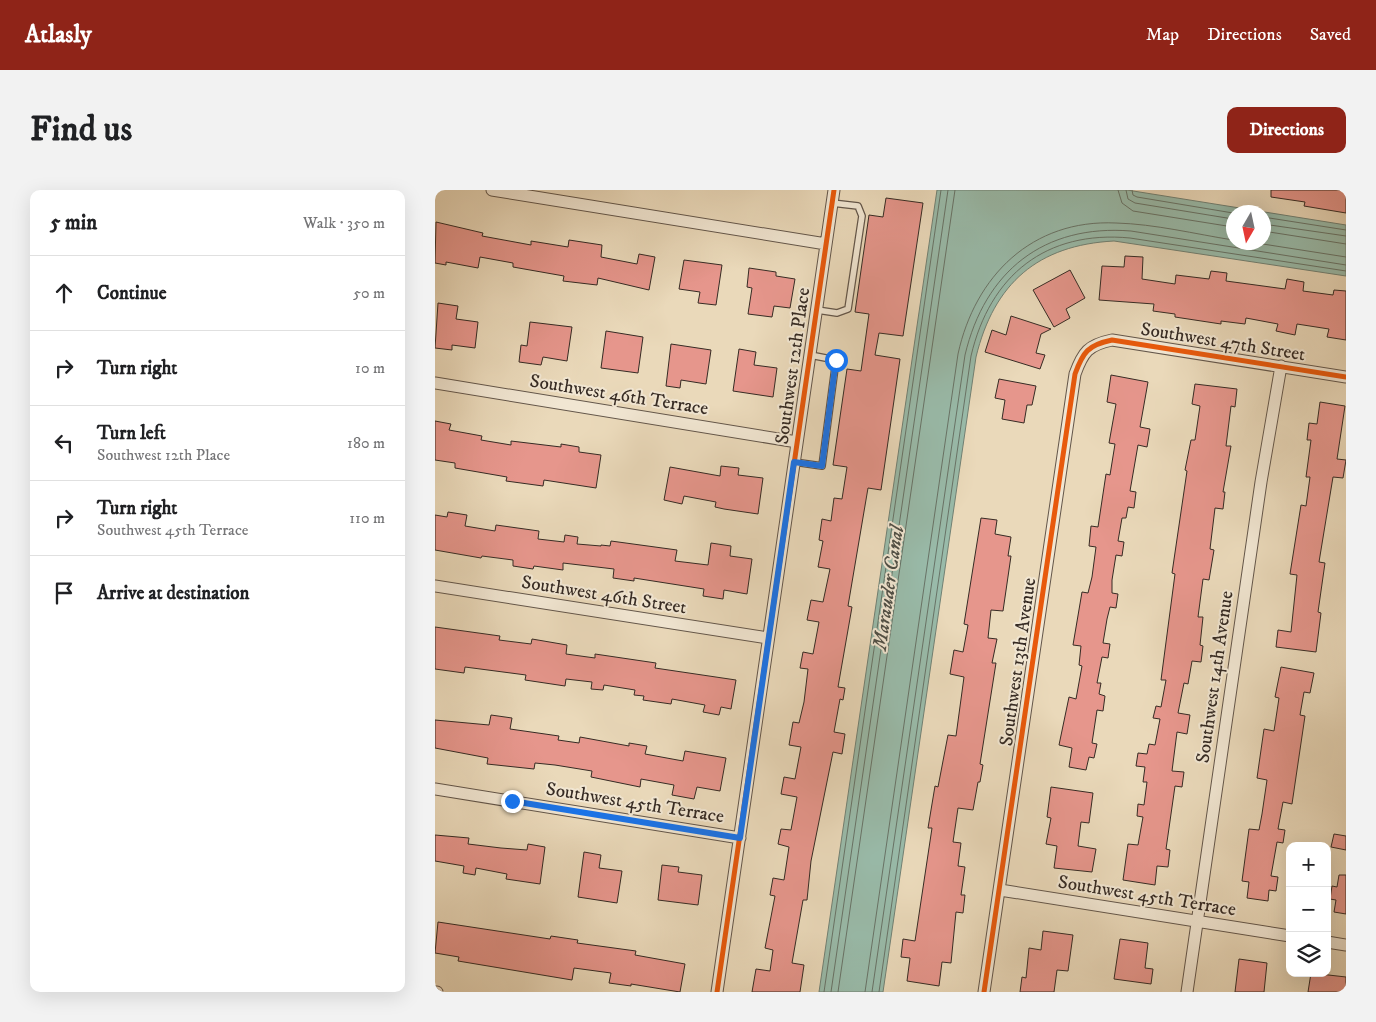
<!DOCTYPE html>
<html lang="en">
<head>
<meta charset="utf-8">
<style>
  body { margin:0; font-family:"IM FELL DW Pica",serif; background:#f2f2f2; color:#202124 }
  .controls { position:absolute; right:15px; bottom:15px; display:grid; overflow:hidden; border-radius:10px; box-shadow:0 5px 20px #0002 }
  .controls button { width:45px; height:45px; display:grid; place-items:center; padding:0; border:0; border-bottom:1px solid #e0e0e0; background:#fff; color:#202124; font:25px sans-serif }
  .compass { position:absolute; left:791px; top:15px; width:45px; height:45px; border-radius:50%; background:#fff; box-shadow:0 5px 20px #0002; rotate:189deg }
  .stop { position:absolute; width:15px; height:15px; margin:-11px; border:4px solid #1a73e8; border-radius:50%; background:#fff }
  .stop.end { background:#1a73e8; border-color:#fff; box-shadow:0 1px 5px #0008 }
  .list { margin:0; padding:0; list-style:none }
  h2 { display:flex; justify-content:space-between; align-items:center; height:65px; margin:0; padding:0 20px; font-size:21px }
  h2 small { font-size:16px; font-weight:400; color:#757577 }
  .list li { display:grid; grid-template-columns:32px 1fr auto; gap:15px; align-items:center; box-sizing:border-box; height:75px; padding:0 20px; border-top:1px solid #e0e0e0 }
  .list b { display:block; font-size:19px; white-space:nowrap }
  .list p { margin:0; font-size:16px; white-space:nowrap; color:#757577 }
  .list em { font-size:16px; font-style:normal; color:#757577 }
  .icon { flex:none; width:28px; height:28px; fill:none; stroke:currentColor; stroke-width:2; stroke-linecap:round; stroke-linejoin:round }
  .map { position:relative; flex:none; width:911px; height:802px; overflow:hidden; border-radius:10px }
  header { display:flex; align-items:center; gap:30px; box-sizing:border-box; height:70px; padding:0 25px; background:#8f2418; color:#fff }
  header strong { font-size:24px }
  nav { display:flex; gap:28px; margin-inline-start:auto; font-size:18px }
  .intro { display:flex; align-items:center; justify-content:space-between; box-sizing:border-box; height:120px; padding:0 30px }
  h1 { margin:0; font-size:35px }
  .button { padding:12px 22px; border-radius:10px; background:#8f2418; color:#fff; font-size:18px; font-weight:700 }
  main { display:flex; gap:30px; padding:0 30px }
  aside { flex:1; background:#fff; border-radius:10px; box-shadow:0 5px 20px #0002 }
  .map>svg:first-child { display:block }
</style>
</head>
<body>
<header>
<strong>Atlasly</strong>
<nav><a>Map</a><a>Directions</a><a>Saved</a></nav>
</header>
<div class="intro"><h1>Find us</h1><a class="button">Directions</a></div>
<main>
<aside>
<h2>5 min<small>Walk · 350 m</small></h2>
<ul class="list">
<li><svg class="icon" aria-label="ahead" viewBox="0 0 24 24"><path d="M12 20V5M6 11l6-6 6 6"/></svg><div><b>Continue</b></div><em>50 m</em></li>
<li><svg class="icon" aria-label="right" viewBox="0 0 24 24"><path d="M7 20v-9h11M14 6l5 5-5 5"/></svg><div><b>Turn right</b></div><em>10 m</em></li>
<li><svg class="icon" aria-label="left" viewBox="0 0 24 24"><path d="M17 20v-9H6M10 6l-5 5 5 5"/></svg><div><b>Turn left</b><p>Southwest 12th Place</p></div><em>180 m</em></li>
<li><svg class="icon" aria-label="right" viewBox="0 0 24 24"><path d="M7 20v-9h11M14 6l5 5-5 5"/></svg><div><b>Turn right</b><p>Southwest 45th Terrace</p></div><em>110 m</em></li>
<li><svg class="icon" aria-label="arrive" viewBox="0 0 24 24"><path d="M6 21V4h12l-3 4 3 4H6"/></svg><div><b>Arrive at destination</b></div></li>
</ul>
</aside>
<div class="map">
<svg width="911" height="802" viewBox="0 0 911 802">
  <rect width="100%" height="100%" fill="#ead9ba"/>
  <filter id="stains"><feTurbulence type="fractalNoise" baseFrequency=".004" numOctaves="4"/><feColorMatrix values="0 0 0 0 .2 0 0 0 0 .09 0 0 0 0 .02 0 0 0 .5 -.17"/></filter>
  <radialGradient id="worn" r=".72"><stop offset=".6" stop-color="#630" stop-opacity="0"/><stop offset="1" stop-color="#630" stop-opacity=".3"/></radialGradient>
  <!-- water -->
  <path fill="#9ba" stroke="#718174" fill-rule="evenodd" d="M502 0H692L911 35V86L679 51C603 55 559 93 541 167L448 802H384ZM798 22H828V52H798Z"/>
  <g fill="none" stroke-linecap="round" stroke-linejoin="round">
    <!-- shore -->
    <path stroke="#687367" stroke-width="1" d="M683 0 687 13 698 21 798 37
      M691 0 693 9 700 13 798 29
      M697 0 698 5 702 7 798 23
      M828 27 911 40
      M828 34 911 46
      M828 41 911 54
      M815 52 911 67
      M389 802 506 0
      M396 802 513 0
      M403 802 520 0
      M430 802 523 164C540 86 597 29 681 33 720 34 760 44 798 50
      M437 802 530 165C550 81 609 34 696 41L911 75
      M444 802 536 166C555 85 611 40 695 48L911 81"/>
  </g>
  <!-- building -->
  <path fill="#e6968c" stroke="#362b24" d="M836 0H911V23L869 16 870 12 836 7Z
    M451 8 488 13 468 146 444 143 440 165 465 169 446 300 433 298 413 416 417 417 403 497 410 498 408 510 405 509 399 542 410 544 407 564 398 562 376 671 372 710H368L357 773 369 775 365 802H317L321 779 335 781 338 760 330 758 340 706 335 705 338 688 349 690 354 657 343 654 346 639 356 640 362 607 346 604 349 587 360 589 366 557 354 555 358 532 364 533 369 512 373 479 365 478 368 462 378 464 384 432 372 430 376 410 388 412 395 379 383 377 388 351 384 350 387 329 396 331 399 308 407 309 412 277 398 275 412 179 426 181 434 124 420 122 434 25 448 27Z
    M1 32 48 43 47 46 96 55V51L133 57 134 50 167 55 166 67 202 74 204 64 220 67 214 100 163 88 162 95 128 91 129 86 78 77V73L45 67 43 78 11 72V75L0 73Z
    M690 66 708 67 707 89 740 94 741 85 774 89 776 81 792 83 791 91 850 99 852 89 869 92 868 101 898 105 899 100 911 101V150L892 147 894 139 862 134 860 145 841 141 843 134 811 128 810 134 786 131V134L740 127V124L718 121 719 114 664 110 667 76 689 77Z
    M249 70 287 75 281 115 263 113 265 102 244 99Z
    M314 78 341 82V86L360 89 355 118 339 116 337 127 313 124 317 98 312 97Z
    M635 80 650 108 631 119 635 128 619 137 598 100Z
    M3 113 23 116 21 129 43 132 40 158 17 155V160L0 158Z
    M576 126 616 139 606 144 601 163 610 165 605 179 550 162 557 140 571 145Z
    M95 132 137 137 132 171 108 167 106 175 84 172 86 155 92 156Z
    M171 141 208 147 203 183 166 178Z
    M236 154 276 160 271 194 246 190 245 198 231 196Z
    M304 159 321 162 319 175 342 178 338 207 298 201Z
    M676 185 713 192 705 237 715 239 712 257 703 255 695 301 701 302 699 318 693 317 691 328H687L683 351 689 352 687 366 681 365 677 390V403L683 404 681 418 675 417 672 429 668 453 675 454 673 468 667 467 662 493H666L664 504 670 506 668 521 662 520 657 553 662 554 659 568 654 567 651 580 634 577 637 558 624 555 634 507 641 509 647 476 644 475 646 456 638 455 647 402 653 403 657 387 661 357 654 356 656 336 663 337 671 284 675 285 680 254 674 253 681 214 672 212Z
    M564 189 601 196 597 215H592L589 233 567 229 570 210 560 208Z
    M760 194 802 199 800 217 796 216 791 256H796L788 302H790L788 319 780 318 775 359 779 360 774 390 768 389 763 427H768L765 455 768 456 766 472 757 471 753 494 749 493 743 523 755 525 752 544 742 542 737 581 749 582 747 597 740 596 731 659 735 660 733 677 722 676 720 695 688 690 693 654 703 655 708 627 702 626 703 614 709 615 712 592H708L710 577 701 576 703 563 712 564 714 554 720 555 725 529 718 528 721 516 726 517 731 490H726L740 384 737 383 752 281 750 280 756 250H760L765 216 757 214Z
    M885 212 910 216 902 269 911 270 908 288 898 287 884 372 890 373 883 422 886 423 881 462 841 457 843 440 856 442 862 385 855 384 866 315 871 316 875 287H871L876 250H872L874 233 882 234Z
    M0 231 16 234 14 240 47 246 46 250 76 255V251L126 257V254L144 257V262L166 265 161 298 109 290 108 296 71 291 72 287 20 278V273L0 270Z
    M286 276 304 278 303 285 328 288 323 324 289 319 280 317 281 312 249 306 247 314 229 310 235 277 285 286Z
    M13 322 32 325 30 336 60 341 61 335 104 341 103 349 129 352 130 345 143 347 142 354 166 356V355L175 356 176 351 242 360 240 371 273 375 276 353 296 356 295 366 317 369 312 404 289 400 288 409 268 406 269 399 199 388V391L178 388 179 379 128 373V380L99 376 98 379 78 376V370L47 366 46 368 0 360V325L12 327Z
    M546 328 562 330 560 344 576 347 573 366H576L568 421 556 420 553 448 562 449 557 473H561L545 574 548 575 545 592H543L538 620 523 618 518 652 526 653 523 676 530 677 526 705H530L528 723 521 722 516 773 507 772 504 796 472 791 475 768 466 767 468 749 480 751 497 638H493L500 596 503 597 513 545 521 546 529 487 515 484 519 460 528 462 533 435 529 434Z
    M0 437 65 446 64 450 96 454 97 449 132 455 131 464 160 468V464L221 473 220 478 301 490 296 519 286 517 284 525 268 522 270 515 237 509 236 514 208 510 209 506 199 505 200 500 169 495 168 500 156 499 157 492 131 489 130 496 90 490 91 485 30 477 29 483 0 479Z
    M846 477 879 483 875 503 869 502 865 525 870 526 857 614 848 612 843 639 850 640 848 653 842 652 836 686 843 687 841 701 834 700 833 711 812 708 814 692 807 691 814 639 824 640 827 624 832 590 822 588 829 539 839 541 844 508 840 507Z
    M56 525 77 528 75 539 124 546 123 550 144 553 145 547 194 556V553L212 556 210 564 248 571 250 561 291 568 285 601 262 597 259 609 237 605 239 595 206 589 205 597 156 587 157 581 120 575 100 573 99 579 52 574 53 568 0 558V530L54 535Z
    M616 597 658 603 654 633 646 632 643 656 661 659 657 682 619 678 622 656 611 654 616 628 612 627Z
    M899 644 911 646V660L896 657Z
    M0 645 34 648 33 654 66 658 92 660 93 654 110 657 105 694 71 689 72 684 41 678 40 685 28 683 29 676 0 671Z
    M149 662 166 665 164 678 187 681 182 713 143 707Z
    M227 675 244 677 243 682 267 685 263 715 223 710Z
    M904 685H911V724L899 722 901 710 895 709 897 696 902 697Z
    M3 732 115 749 116 746 143 750 142 753 201 761 200 765 250 774 245 802 196 794V796L174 793 176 783 139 778 137 790 23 771 24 767 0 763Z
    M608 741 638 745 633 781 622 780 619 802H585L587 787 591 788 594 758 606 760Z
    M685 749 713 753 710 778 718 779 716 794 679 789Z
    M804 769 832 773 829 802H800Z
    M876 783 911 787V802H873Z"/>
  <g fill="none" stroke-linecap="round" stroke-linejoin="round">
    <defs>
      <path id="service" d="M382 120 402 123 413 119 427 26 423 16 397 13
        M359 272 387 276 401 170 375 165"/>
      <path id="minor" d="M57 0 391 54
        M0 193 362 252
        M0 396 333 448
        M0 599 305 648
        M565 700 855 746
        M892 752 911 755
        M0 802H2
        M282 802 399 0
        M549 802 640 184C648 162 653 155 677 150L911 187
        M752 802 826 292 846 176"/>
    </defs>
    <!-- service casing -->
    <use href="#service" stroke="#63564a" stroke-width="8"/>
    <!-- minor casing -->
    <use href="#minor" stroke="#63564a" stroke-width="13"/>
    <!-- service -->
    <use href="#service" stroke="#f1e6d2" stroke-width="5.5"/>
    <!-- minor -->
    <use href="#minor" stroke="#f1e6d2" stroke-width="11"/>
    <defs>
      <path id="cycleway" d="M282 802 399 0
        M549 802 640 184C648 162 653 155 677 150L911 187"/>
    </defs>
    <!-- cycleway casing -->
    <use href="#cycleway" stroke="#f1e6d2" stroke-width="8"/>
    <!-- cycleway -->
    <use href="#cycleway" stroke="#e8590c" stroke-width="5"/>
  </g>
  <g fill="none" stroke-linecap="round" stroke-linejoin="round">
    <!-- route -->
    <path stroke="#1a73e8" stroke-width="6" d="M77 611 305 648 359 272 387 276 401 170"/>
  </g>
  <g text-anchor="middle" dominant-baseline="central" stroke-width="4" stroke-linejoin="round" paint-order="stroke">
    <!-- street labels -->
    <g font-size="19" fill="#362b24" stroke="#f1e6d2">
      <text transform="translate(788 152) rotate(9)">Southwest 47th Street</text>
      <text transform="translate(358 176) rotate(-82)">Southwest 12th Place</text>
      <text transform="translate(184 205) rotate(9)">Southwest 46th Terrace</text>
      <text transform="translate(169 405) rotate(9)">Southwest 46th Street</text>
      <text transform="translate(583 472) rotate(-82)">Southwest 13th Avenue</text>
      <text transform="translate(780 487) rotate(-82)">Southwest 14th Avenue</text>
      <text transform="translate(200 613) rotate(9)">Southwest 45th Terrace</text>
      <text transform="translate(712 706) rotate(9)">Southwest 45th Terrace</text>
    </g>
    <!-- water labels -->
    <g font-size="20" font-style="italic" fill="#4f4f46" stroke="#f1e6d2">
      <text transform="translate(454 398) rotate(-82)">Marauder Canal</text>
    </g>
  </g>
  <rect width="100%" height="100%" filter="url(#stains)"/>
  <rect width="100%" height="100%" fill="url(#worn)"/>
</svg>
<div class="controls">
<button>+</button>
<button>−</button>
<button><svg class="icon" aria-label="layers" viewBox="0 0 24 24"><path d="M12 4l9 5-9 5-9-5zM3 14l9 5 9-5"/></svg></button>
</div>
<svg class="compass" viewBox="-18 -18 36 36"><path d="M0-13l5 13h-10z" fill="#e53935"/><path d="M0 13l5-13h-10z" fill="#757577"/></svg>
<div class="stop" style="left:401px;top:170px"></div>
<div class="stop end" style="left:77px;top:611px"></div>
</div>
</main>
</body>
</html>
